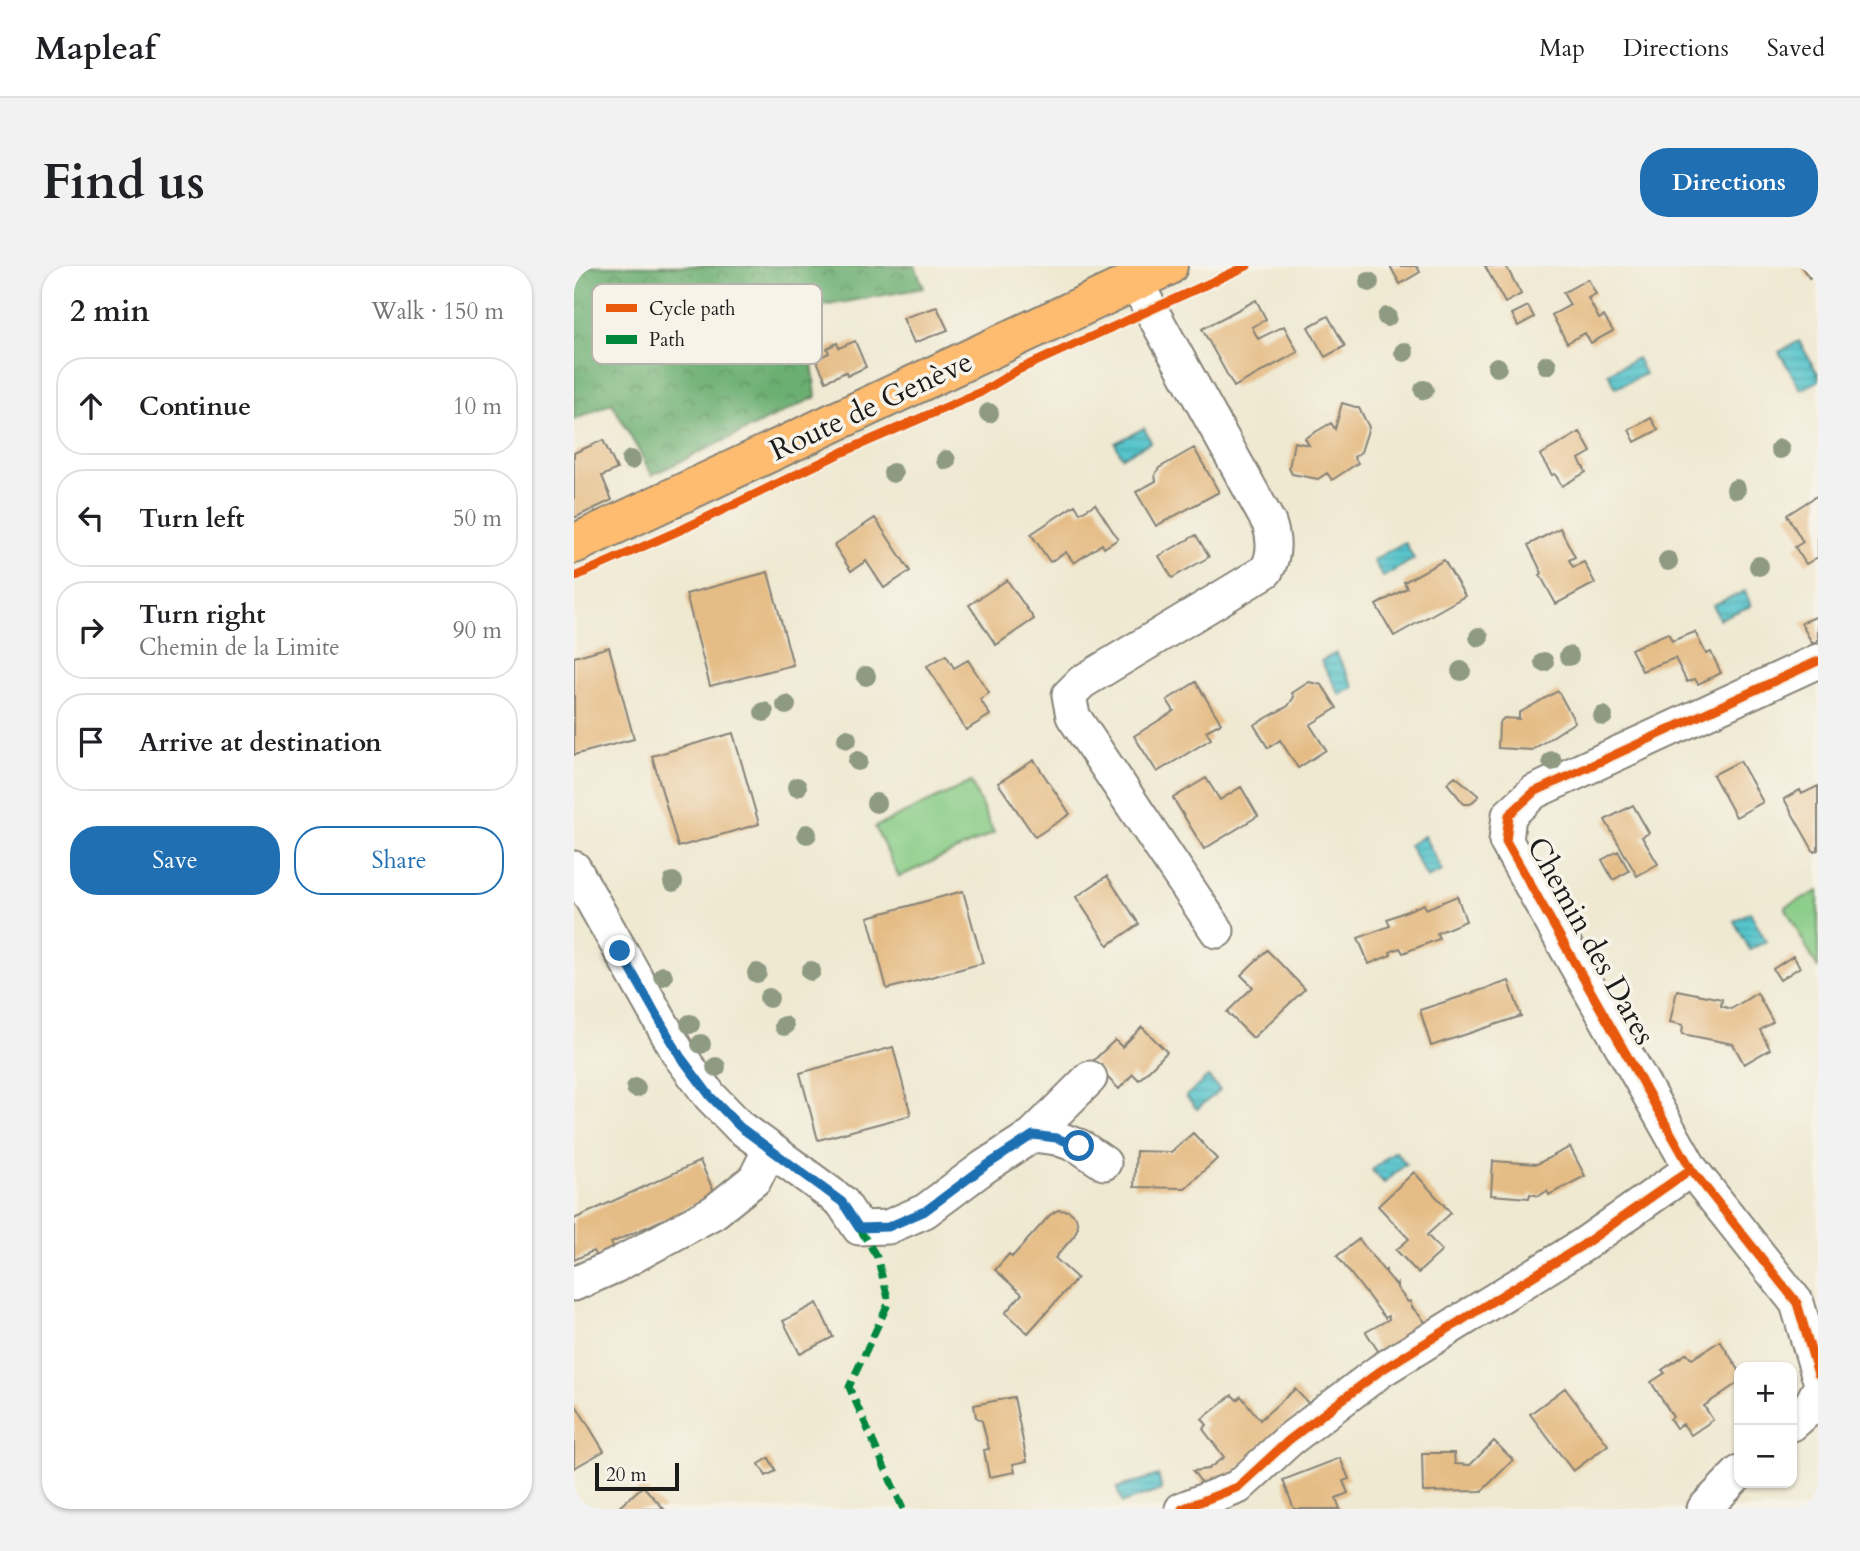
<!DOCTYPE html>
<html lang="en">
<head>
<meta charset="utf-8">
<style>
  body { margin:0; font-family:Cardo,serif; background:#f2f2f2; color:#202124 }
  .controls { position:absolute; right:21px; bottom:21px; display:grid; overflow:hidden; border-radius:14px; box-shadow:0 2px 5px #0004 }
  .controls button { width:63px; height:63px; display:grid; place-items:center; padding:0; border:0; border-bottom:2px solid #e0e0e0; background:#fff; color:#202124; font:35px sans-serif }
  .scale { position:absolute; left:21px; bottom:18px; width:84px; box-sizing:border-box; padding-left:7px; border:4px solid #1c1c1c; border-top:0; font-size:19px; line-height:24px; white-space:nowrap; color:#1c1c1c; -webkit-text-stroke:5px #f7f3e8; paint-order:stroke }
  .stop { position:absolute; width:21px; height:21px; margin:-16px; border:5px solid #1f6fb2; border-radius:50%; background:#fff }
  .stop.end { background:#1f6fb2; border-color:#fff; box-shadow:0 2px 7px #0008 }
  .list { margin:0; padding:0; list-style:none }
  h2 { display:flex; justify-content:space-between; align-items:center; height:91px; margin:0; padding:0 28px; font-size:30px }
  h2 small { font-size:23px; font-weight:400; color:#757577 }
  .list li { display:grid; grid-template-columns:46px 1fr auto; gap:21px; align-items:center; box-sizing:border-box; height:98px; margin:0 14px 14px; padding:0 14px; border:2px solid #e0e0e0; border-radius:28px }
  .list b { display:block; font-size:26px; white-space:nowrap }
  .list p { margin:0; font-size:23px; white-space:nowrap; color:#757577 }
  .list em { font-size:23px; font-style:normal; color:#757577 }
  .actions { display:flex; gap:14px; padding:21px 28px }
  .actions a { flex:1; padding:16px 0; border:2px solid #1f6fb2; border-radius:28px; text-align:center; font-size:24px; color:#1f6fb2 }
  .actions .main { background:#1f6fb2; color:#fff }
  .icon { flex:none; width:38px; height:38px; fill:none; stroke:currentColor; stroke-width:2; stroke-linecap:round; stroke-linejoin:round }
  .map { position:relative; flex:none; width:1244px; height:1243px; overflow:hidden; border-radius:28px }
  header { display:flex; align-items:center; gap:42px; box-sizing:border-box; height:98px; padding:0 35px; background:#fff; border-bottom:2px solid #e0e0e0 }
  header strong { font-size:33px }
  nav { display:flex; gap:38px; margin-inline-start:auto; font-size:24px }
  .intro { display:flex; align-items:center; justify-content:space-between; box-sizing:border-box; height:168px; padding:0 42px }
  h1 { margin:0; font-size:49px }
  .button { padding:18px 32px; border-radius:28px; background:#1f6fb2; color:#fff; font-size:24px; font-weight:700 }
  main { display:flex; gap:42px; padding:0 42px }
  aside { flex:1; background:#fff; border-radius:28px; box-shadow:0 2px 5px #0004 }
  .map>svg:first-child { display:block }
</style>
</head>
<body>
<header>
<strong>Mapleaf</strong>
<nav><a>Map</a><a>Directions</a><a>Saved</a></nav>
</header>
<div class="intro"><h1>Find us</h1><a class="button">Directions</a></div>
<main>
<aside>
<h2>2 min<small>Walk · 150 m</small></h2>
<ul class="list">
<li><svg class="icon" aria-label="ahead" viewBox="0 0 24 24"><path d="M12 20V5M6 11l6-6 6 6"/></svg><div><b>Continue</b></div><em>10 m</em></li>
<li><svg class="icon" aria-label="left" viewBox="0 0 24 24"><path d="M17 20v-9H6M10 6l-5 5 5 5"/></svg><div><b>Turn left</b></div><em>50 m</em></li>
<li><svg class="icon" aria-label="right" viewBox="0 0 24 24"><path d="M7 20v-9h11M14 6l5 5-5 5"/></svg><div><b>Turn right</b><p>Chemin de la Limite</p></div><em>90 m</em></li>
<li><svg class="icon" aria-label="arrive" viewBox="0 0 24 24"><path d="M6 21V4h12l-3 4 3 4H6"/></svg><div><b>Arrive at destination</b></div></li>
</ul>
<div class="actions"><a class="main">Save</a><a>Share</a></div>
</aside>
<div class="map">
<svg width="1244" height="1243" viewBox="0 0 1244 1243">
  <defs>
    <pattern id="forest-crowns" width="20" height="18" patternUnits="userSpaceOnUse" patternTransform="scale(1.75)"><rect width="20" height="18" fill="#6caf72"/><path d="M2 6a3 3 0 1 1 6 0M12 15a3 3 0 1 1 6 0" fill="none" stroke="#588e5d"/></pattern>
    <pattern id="water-rules" width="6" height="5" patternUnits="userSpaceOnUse" patternTransform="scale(1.75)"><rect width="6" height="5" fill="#56c4cc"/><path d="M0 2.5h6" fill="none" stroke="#4aa8af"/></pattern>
  </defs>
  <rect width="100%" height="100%" fill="#f7f3e8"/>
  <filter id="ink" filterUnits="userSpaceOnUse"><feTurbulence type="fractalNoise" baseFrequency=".0143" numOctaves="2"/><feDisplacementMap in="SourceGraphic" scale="14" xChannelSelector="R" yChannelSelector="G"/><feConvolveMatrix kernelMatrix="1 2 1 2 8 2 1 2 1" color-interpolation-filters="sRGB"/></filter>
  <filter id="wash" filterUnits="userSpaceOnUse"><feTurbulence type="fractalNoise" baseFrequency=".00686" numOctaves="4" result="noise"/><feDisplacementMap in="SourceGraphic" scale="28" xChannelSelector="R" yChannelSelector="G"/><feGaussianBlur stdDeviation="1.57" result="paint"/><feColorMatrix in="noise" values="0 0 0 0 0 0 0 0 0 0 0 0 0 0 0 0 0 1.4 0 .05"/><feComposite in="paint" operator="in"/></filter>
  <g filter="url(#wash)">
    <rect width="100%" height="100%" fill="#efe9d2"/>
    <!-- grass -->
    <path fill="#86cb85" stroke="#517450" stroke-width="2" d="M397 516 420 567 325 611 301 561Z
      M1244 625V703L1211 641Z"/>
    <!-- forest -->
    <path fill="url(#forest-crowns)" stroke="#446647" stroke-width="2" d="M0 0H341L350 22 232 43 242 131 78 209 38 137 0 154Z"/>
    <!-- water -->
    <path fill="url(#water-rules)" stroke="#397074" stroke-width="2" d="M1225 75 1244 108V115L1227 124 1205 86Z
      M1063 92 1071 108 1042 122 1034 107Z
      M570 162 577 176 548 191 541 177Z
      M831 276 840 293 809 311 799 294Z
      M1171 325 1177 340 1145 353 1139 339Z
      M762 387 780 421 766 429 747 395Z
      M850 570 868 605 853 612 835 579Z
      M1176 646 1192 675 1176 684 1160 655Z
      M634 811 646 824 623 843 612 830Z
      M821 885 832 898 810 917 798 904Z
      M584 1209 588 1224 548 1237 543 1222Z"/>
    <g id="blocks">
      <!-- building -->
      <path fill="#e5bc85" d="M816 0H842L846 6 826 18Z
        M911 0H932L947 28 931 37Z
        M1227 0H1244V6L1235 12Z
        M1014 13 1022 28 1014 32 1025 53 1030 50 1039 65 1017 77 1011 67 993 77 978 49 996 39 989 27Z
        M682 34 692 53 678 61 684 73 710 60 724 86 660 121 628 63Z
        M954 40 960 51 944 60 938 48Z
        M363 41 374 64 340 77 329 52Z
        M754 50 771 80 751 91 734 61Z
        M281 75 292 101 273 110 272 106 252 115 242 93 255 87 253 82 263 77 265 82Z
        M768 137 785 142 795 161 787 186 780 191 784 197 758 214 753 207 744 213 718 208 715 202 720 176 735 179 731 172 757 157 761 163Z
        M1077 152 1084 164 1061 176 1055 164Z
        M1006 166 1017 186 1005 193 1012 206 988 220 981 208 978 209 966 189Z
        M29 174 43 203 28 210 38 234 0 252V187Z
        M620 182 645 226 582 260 562 226 582 215 581 209 585 202Z
        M1244 229V291L1232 298 1221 281 1229 276 1213 249Z
        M521 238 544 273 530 282 528 278 500 297 492 286 476 296 457 268 501 239 506 247Z
        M301 252 336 305 310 322 292 295 277 305 260 279Z
        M986 262 1001 291 995 294 999 301 1010 296 1021 317 982 338 966 309 968 307 954 279Z
        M622 269 635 291 598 312 585 290Z
        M870 294 891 330 820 370 802 339 833 322 830 316Z
        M194 306 219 399 136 420 112 328Z
        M433 314 460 353 422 379 395 339Z
        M1244 350V375L1238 377 1227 357Z
        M1121 366 1132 388 1137 386 1147 407 1124 418 1121 413 1113 416 1101 392 1068 405 1057 383 1094 367 1098 375Z
        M35 381 60 473 0 489V391Z
        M372 389 380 402 394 394 415 427 406 433 416 449 392 464 353 400Z
        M622 416 647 457 632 465 637 473 583 506 560 470 600 445 593 434Z
        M735 416 748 419 763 442 736 459 752 484 724 502 706 474 694 482 680 459 714 440 720 431 718 427Z
        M984 425 1001 456 958 484 924 482 925 457 930 452 945 453V447Z
        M159 467 185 558 104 581 78 490Z
        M460 494 496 548 461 571 424 517Z
        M1166 495 1189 536 1162 551 1139 509Z
        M881 510 905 530 896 538H890L873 517Z
        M632 512 646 534 667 521 684 550 630 583 599 532Z
        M1244 520V584L1240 586 1210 533 1226 524 1228 528Z
        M1059 539 1075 567 1068 571 1084 598 1063 610 1031 554Z
        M1044 585 1055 605 1039 614 1028 594Z
        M533 610 565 658 534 679 502 631Z
        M389 625 409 697 313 723 294 651Z
        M883 630 892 655 863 667 865 673 829 687 826 682 816 686 817 689 795 698 784 672 816 660 813 653 850 638 852 643Z
        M693 684 731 723 679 772 653 746 679 721 667 709Z
        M1219 690 1226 701 1206 714 1199 703Z
        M935 715 947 750 857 780 846 744Z
        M1103 724 1148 733 1147 740 1157 743 1183 727 1199 756 1186 764 1196 783 1170 798 1159 778 1108 768 1109 759 1096 756Z
        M568 761 593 786 565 814 559 808 545 823 518 796 541 774 548 781Z
        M319 781 337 849 244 874 226 807Z
        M619 867 643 893 611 922 560 921 562 885 597 886Z
        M996 881 1011 910 975 929 973 925 965 930 956 928 955 932 917 929 919 895 963 898Z
        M126 895 141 928 107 944 110 950 92 958 90 953 37 977 39 982 22 990 19 985 0 994V953Z
        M840 906 877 947 853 969 868 985 844 1007 822 984 835 973 804 940Z
        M484 944 495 945 502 951 504 961 500 970 481 992 503 1012 454 1067 431 1047 448 1028 421 1004 435 988 438 991 476 949Z
        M785 973 810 1005 812 1004V1007L822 1019 823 1018V1022L834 1036 837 1035V1040L854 1059 806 1088 792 1066 815 1053 814 1050 811 1052 763 990Z
        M243 1037 259 1071 226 1088 209 1055Z
        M1146 1075 1165 1104V1116L1130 1140 1139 1154 1117 1169 1109 1158 1102 1162 1096 1153 1099 1151 1077 1116 1091 1107 1088 1104 1113 1087 1118 1093Z
        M991 1122 1034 1179 999 1205 956 1148Z
        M721 1123 735 1138 646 1219 632 1223 619 1205 634 1203 650 1191 629 1163 633 1159 628 1153 658 1129 663 1134 667 1130 686 1154Z
        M440 1131 453 1195 439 1198 441 1206 415 1211 410 1184 415 1183 408 1155 402 1151 400 1139Z
        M0 1136 30 1185 0 1202Z
        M920 1175 939 1194 908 1225 849 1226 848 1187H880L881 1198 896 1199Z
        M195 1192 202 1205 192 1210 185 1198Z
        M766 1192 775 1213 769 1215 774 1227 762 1232 766 1243H720L709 1214Z
        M69 1220 90 1243H43Z"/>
    </g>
  </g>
  <g filter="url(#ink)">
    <use href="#blocks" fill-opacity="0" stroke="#868277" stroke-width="2"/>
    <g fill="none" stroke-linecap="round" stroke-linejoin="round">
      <defs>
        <path id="minor" d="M561 15 695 257C701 274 701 290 692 305L508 416 495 429 499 450 643 665
          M1244 395 960 526 935 549 932 575 1117 903 1223 1037 1244 1108
          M0 602 106 790 136 830 166 861 268 936 285 962 314 961 351 945 410 901 459 869 482 872 505 880 530 897
          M459 869 516 812
          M0 1018 41 1000 140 946 181 913 196 883
          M1218 1158 1234 1144 1244 1125
          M608 1243 664 1221 715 1174 806 1105 1009 979 1117 903
          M1130 1243 1165 1207"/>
        <path id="major" d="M0 278 594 0"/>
      </defs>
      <!-- minor casing -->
      <use href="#minor" stroke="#868277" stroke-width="37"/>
      <!-- major casing -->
      <use href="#major" stroke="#868277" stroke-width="42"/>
      <!-- minor -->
      <use href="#minor" stroke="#fff" stroke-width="33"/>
      <!-- major -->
      <use href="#major" stroke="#febc70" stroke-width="38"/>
      <!-- quiet -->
      <path stroke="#00873e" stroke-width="7" stroke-dasharray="14 7" stroke-linecap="butt" d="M285 962 303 991 315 1036 275 1121 329 1243"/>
      <defs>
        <path id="cycleway" d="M0 311 111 262 269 186 407 126 444 104 673 0
          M1244 395 960 526 935 549 932 575 1117 903 1223 1037 1244 1108
          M608 1243 664 1221 715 1174 806 1105 1009 979 1117 903"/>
      </defs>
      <!-- cycleway casing -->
      <use href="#cycleway" stroke="#f7f3e8" stroke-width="13"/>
      <!-- cycleway -->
      <use href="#cycleway" stroke="#e8590c" stroke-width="9"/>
    </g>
    <!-- trees -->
    <g fill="#8f9a82">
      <circle cx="795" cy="16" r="10"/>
      <circle cx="813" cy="51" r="10"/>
      <circle cx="830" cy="86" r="10"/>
      <circle cx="973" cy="99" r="10"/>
      <circle cx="923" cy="101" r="10"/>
      <circle cx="850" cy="124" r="10"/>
      <circle cx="415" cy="147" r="10"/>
      <circle cx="1206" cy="183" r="10"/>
      <circle cx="57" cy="194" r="10"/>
      <circle cx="372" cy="194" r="10"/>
      <circle cx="319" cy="207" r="10"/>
      <circle cx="1162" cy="223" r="10"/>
      <circle cx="1094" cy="295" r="10"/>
      <circle cx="1185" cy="300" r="10"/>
      <circle cx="905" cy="371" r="10"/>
      <circle cx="995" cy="390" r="10"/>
      <circle cx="970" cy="396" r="10"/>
      <circle cx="887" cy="405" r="10"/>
      <circle cx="292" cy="410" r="10"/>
      <circle cx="212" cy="439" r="10"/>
      <circle cx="190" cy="446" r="10"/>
      <circle cx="1029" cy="450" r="10"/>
      <circle cx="273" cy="473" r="10"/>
      <circle cx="284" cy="495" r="10"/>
      <circle cx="978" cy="495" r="10"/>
      <circle cx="223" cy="521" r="10"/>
      <circle cx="302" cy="537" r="10"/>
      <circle cx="233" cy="568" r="10"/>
      <circle cx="99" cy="616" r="10"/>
      <circle cx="237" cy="705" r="10"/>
      <circle cx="183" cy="707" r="10"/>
      <circle cx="89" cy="710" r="10"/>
      <circle cx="195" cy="732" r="10"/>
      <circle cx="116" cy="758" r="10"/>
      <circle cx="210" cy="760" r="10"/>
      <circle cx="127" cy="778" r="10"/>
      <circle cx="142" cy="801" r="10"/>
      <circle cx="62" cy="822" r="10"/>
    </g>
  </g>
  <g fill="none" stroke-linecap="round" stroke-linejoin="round" filter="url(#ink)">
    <!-- route -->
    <path stroke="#1f6fb2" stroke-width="9" d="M46 685 106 790 136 830 166 861 268 936 285 962 314 961 351 945 410 901 459 869 482 872 505 880"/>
  </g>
  <g text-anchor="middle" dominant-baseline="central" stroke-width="7" stroke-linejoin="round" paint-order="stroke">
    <!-- street labels -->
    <g font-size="30" fill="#1c1c1c" stroke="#f7f3e8">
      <text transform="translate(297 140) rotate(-25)">Route de Genève</text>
      <text transform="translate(1017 675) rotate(61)">Chemin des Dares</text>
    </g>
  </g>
  <!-- legend -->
  <rect x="18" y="18" width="230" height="80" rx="10" fill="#f7f3e8" stroke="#b5b2ab" stroke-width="2"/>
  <rect x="32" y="38" width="31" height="8" fill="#e8590c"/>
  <rect x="32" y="69" width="31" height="9" fill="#00873e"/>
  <g font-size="19" fill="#1c1c1c">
    <text x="75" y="49">Cycle path</text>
    <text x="75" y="80">Path</text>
  </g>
</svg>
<div class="controls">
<button>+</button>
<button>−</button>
</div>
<div class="scale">20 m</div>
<div class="stop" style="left:505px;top:880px"></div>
<div class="stop end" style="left:46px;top:685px"></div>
</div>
</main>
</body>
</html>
